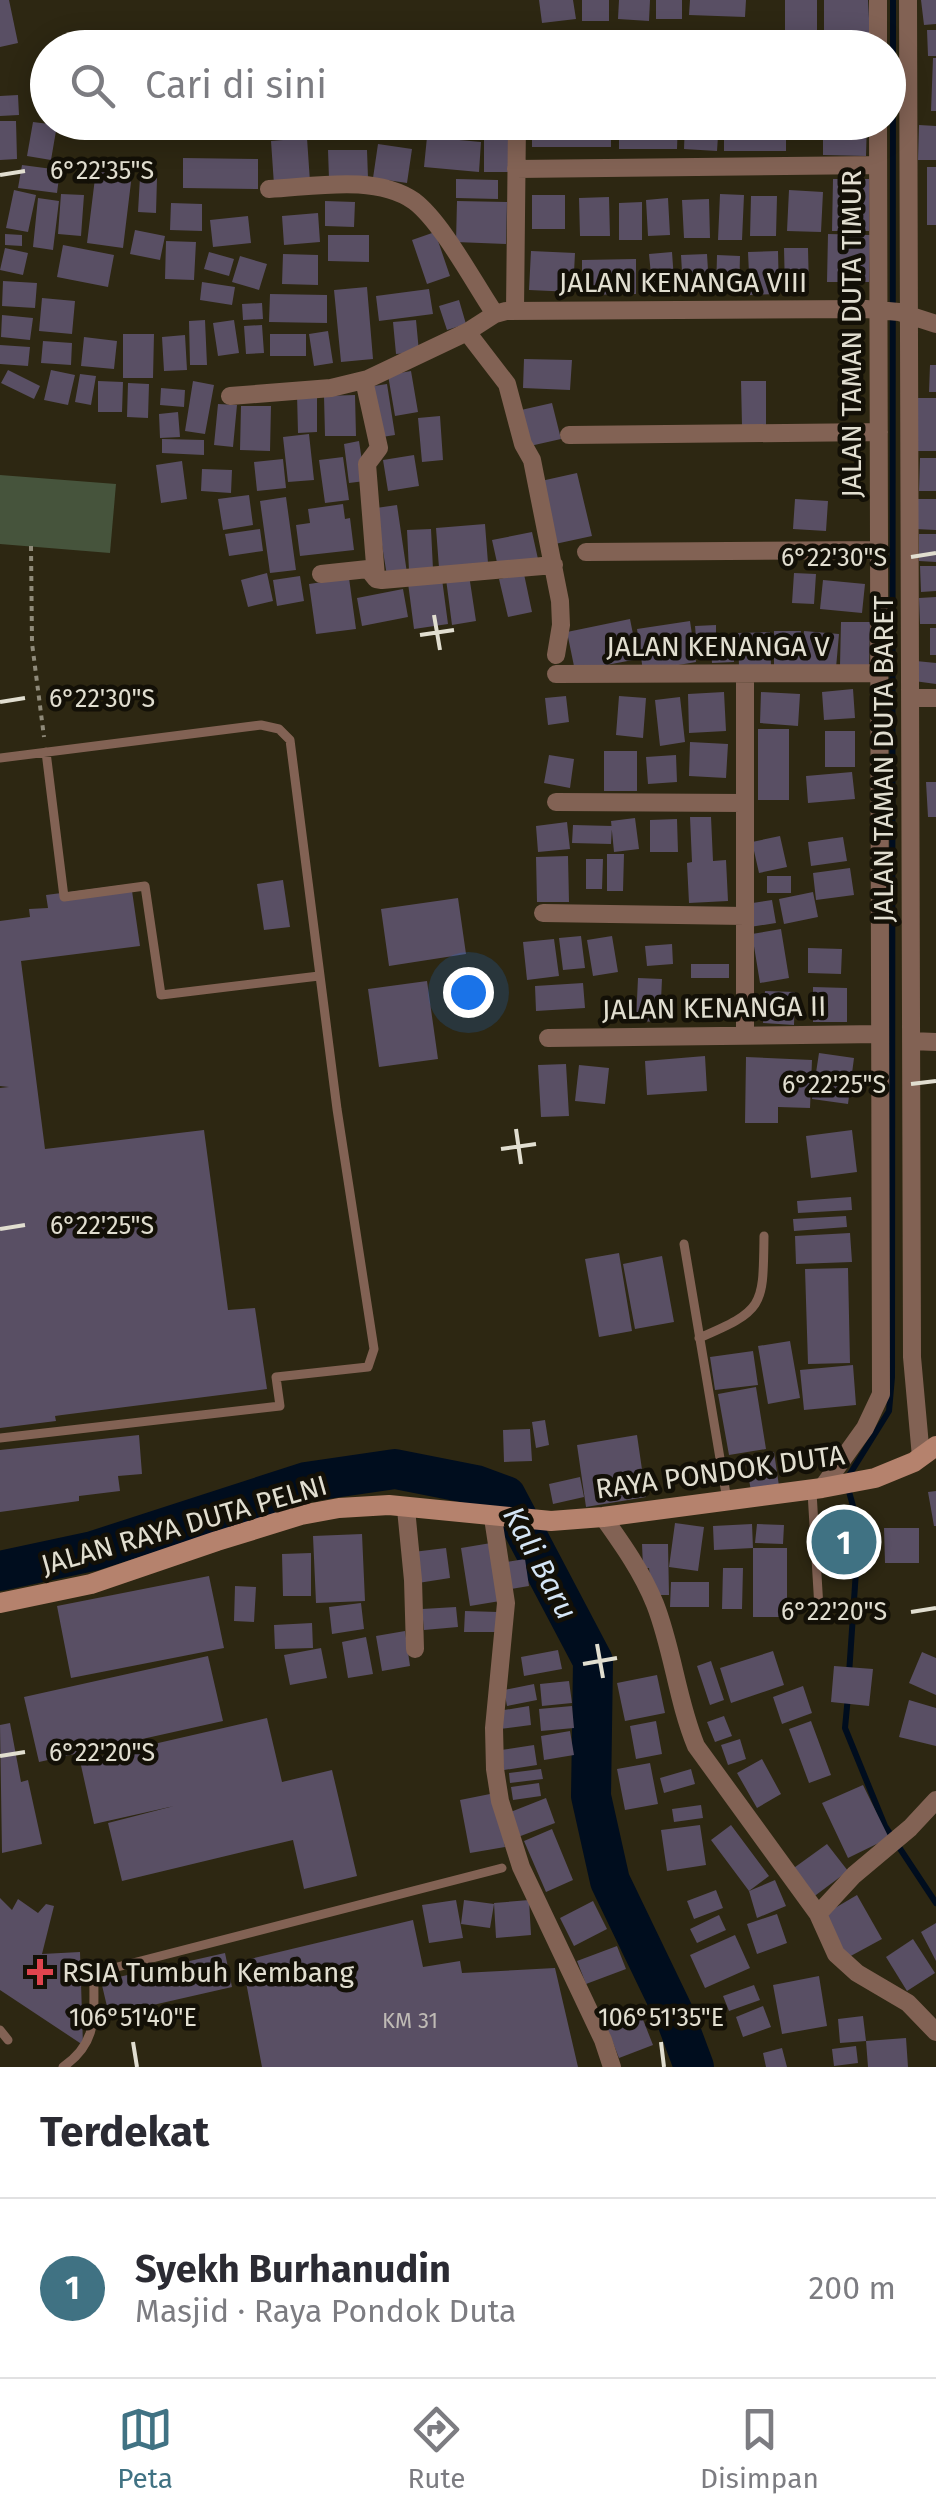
<!DOCTYPE html>
<html lang="id">
<head>
<meta charset="utf-8">
<style>
  body { margin:0; font-family:"Fira Sans",sans-serif; background:#f2f2f3; color:#2b2b33 }
  .you { position:absolute; left:468px; top:992px; width:35px; height:35px; margin:-25px; border:8px solid #fff; border-radius:50%; background:#1a73e8; box-shadow:0 0 0 15px #1a73e833 }
  .badge { display:grid; place-items:center; width:65px; height:65px; border-radius:50%; background:#407283; color:#fff; font-size:32px; font-weight:700 }
  .pin { position:absolute; translate:-50% -50%; border:5px solid #fff; box-shadow:0 2px 10px #0006 }
  .list { margin:0; padding:0; list-style:none }
  h2 { display:flex; justify-content:space-between; align-items:center; height:130px; margin:0; padding:0 40px; font-size:42px }
  h2 small { font-size:32px; font-weight:400; color:#7c7c81 }
  .list li { display:grid; grid-template-columns:65px 1fr auto; gap:30px; align-items:center; box-sizing:border-box; height:180px; padding:0 40px; border-top:2px solid #e1e1e2 }
  .list b { display:block; font-size:38px; white-space:nowrap }
  .list p { margin:0; font-size:32px; white-space:nowrap; color:#7c7c81 }
  .list em { font-size:32px; font-style:normal; color:#7c7c81 }
  .icon { flex:none; width:55px; height:55px; fill:none; stroke:currentColor; stroke-width:2; stroke-linecap:round; stroke-linejoin:round }
  .map { position:relative; flex:none; width:936px; height:2067px; overflow:hidden }
  .search { position:absolute; background:#fff; box-shadow:0 5px 25px #0003; left:30px; right:30px; top:30px; height:110px; display:flex; align-items:center; gap:25px; box-sizing:border-box; padding:0 35px; border-radius:55px; color:#7c7c81; font-size:38px }
  .sheet { height:310px; background:#fff }
  nav { display:flex; justify-content:space-around; align-items:center; box-sizing:border-box; height:140px; border-top:2px solid #e1e1e2; background:#fff; font-size:28px; color:#7c7c81 }
  nav a { display:grid; justify-items:center; gap:5px }
  nav .on { color:#407283 }
  .map>svg:first-child { display:block }
</style>
</head>
<body>
<div class="map">
<svg width="936" height="2067" viewBox="0 0 936 2067">
  <rect width="100%" height="100%" fill="#2d2712"/>
  <!-- green -->
  <path fill="#46543c" d="M0 475 116 484 110 553 0 544Z"/>
  <g fill="none" stroke-linecap="round" stroke-linejoin="round">
    <!-- stream -->
    <path stroke="#000d1e" stroke-width="6" d="M848 1477 889 1411 892 1377 893 0
      M848 1488 858 1524
      M849 1674 857 1556
      M848 1696 845 1728 885 1826 936 1903"/>
    <!-- river -->
    <path stroke="#000d1e" stroke-width="40" d="M0 1571 93 1551 306 1482 395 1469 476 1485 506 1496 593 1661 591 1796 610 1881 675 2016 694 2067"/>
  </g>
  <!-- building -->
  <path fill="#594f64" d="M0 0H9L18 43 0 47Z
    M539 0H573L576 19 542 23Z
    M582 0H609V21H582Z
    M619 0H650L649 21 618 19Z
    M656 0H682V19H656Z
    M690 0H746L745 17 689 15Z
    M785 0H817V35H785Z
    M824 0H868L870 36 824 38Z
    M921 0H936V24L924 25Z
    M927 30H936V56H928Z
    M933 58H936V111H931Z
    M18 95 19 115 0 116V96Z
    M0 121H16L17 159 0 160Z
    M33 122 57 125 51 160 27 156Z
    M448 122H493L494 129 448 130Z
    M532 122H611V147H532Z
    M619 122H678L677 149H619Z
    M685 122H719L717 151 684 149Z
    M724 122H786V151H724Z
    M823 122H867L866 156 823 155Z
    M919 125 936 126V160H918Z
    M427 137 481 142 479 172 424 167Z
    M307 138 310 182 274 185 271 141Z
    M484 139H508V172H484Z
    M378 144 412 149 407 183 373 178Z
    M328 150H367L368 178 329 179Z
    M183 158 258 159V189L183 188Z
    M22 165 60 170 57 193 18 188Z
    M927 167H936V225H927Z
    M96 170 132 174 123 248 87 243Z
    M140 177 157 178 156 213 138 212Z
    M456 179 498 180V199L456 198Z
    M833 179H869V231H832Z
    M14 190 36 195 28 232 6 228Z
    M789 190 823 192 821 232 787 231Z
    M61 194 84 195 81 236 58 234Z
    M720 194 744 195 742 240H718Z
    M532 195H565V229H532Z
    M751 196H777L776 236H750Z
    M609 197 610 236H580L579 198Z
    M38 198 59 201 53 250 33 247Z
    M668 198 670 235 648 236 646 200Z
    M709 199 710 238H684L682 200Z
    M325 201 355 202 354 227 325 226Z
    M457 201 507 202 506 244 456 242Z
    M642 202V240H619V203Z
    M171 203 202 204V231L170 230Z
    M318 213 320 242 284 245 282 216Z
    M248 216 251 243 213 247 210 220Z
    M135 230 165 236 160 260 130 254Z
    M435 232 450 276 427 284 412 240Z
    M5 234 22 235V246L5 245Z
    M828 234 870 235 869 282H827Z
    M328 235H369V262L328 261Z
    M166 241 196 242 194 280 165 279Z
    M63 245 114 255 108 287 57 277Z
    M5 248 28 253 23 275 0 270Z
    M784 248H808L809 290H785Z
    M531 251 575 253 573 292 529 290Z
    M778 251 779 294 750 295 748 252Z
    M209 252 234 259 229 276 204 269Z
    M672 252 675 294 653 296 649 254Z
    M283 254 318 255V285L282 284Z
    M707 254 709 287 683 289 681 255Z
    M717 255 740 256 739 293H716Z
    M240 256 267 264 259 290 232 282Z
    M636 259V294L582 295V260Z
    M3 281 37 283 35 308 2 306Z
    M202 282 235 287 232 305 200 300Z
    M367 287 373 359 341 362 334 290Z
    M429 289 433 314 379 321 376 296Z
    M270 294 327 295V323L269 322Z
    M42 298 75 301 72 334 39 331Z
    M459 300 466 324 447 330 439 306Z
    M262 303 263 319 243 320 242 304Z
    M2 315 33 318 30 340 1 337Z
    M205 320 207 365H190L189 321Z
    M234 320 239 353 218 356 213 323Z
    M416 320 419 352 396 354 393 322Z
    M262 325 264 353 246 354 244 326Z
    M328 331 333 363 314 366 309 334Z
    M123 334H154L153 378H123Z
    M270 334H306V356H270Z
    M185 335 187 370 164 371 162 337Z
    M84 337 117 341 114 369 81 366Z
    M43 341 72 343 71 365 41 363Z
    M0 345 30 347 28 366 0 364Z
    M524 359 572 360 570 390 523 388Z
    M930 365H936V392H929Z
    M8 370 40 386 34 399 1 383Z
    M51 370 75 375 68 405 44 400Z
    M411 371 418 412 395 416 388 375Z
    M80 374 96 376 91 405 75 402Z
    M98 381 123 382 122 412H98Z
    M193 381 214 385 205 434 185 431Z
    M741 381H766V425L742 426Z
    M128 383 149 384 148 418 127 417Z
    M387 384 395 435 382 437 374 386Z
    M161 388 185 390 184 407 160 405Z
    M317 393V432L298 433 297 394Z
    M355 395 356 436H325L324 396Z
    M916 398H936V451H915Z
    M552 403 561 439 530 446 521 410Z
    M218 404 237 405 233 447 214 445Z
    M241 406H271L270 451 240 450Z
    M178 412 180 437 160 438 159 414Z
    M440 416 443 460 422 462 418 418Z
    M309 434 314 480 288 482 283 437Z
    M162 439 204 440V455L162 453Z
    M359 441 365 481 349 483 344 444Z
    M414 455 419 486 388 491 383 460Z
    M343 457 349 500 325 503 319 460Z
    M920 458H936V491H919Z
    M283 459 286 488 257 491 254 462Z
    M182 461 187 499 161 503 156 465Z
    M202 469 232 470 231 493 201 491Z
    M577 473 592 536 555 544 541 481Z
    M249 495 253 525 223 530 218 499Z
    M286 497 296 570 270 573 260 501Z
    M795 499 828 501 826 531 793 529Z
    M916 499H936V530L915 529Z
    M343 504 345 519 350 518 354 550 300 556 296 525 310 523 308 509Z
    M397 505 407 573 387 576 376 508Z
    M485 524 488 563 439 568 436 528Z
    M260 529 263 551 229 556 225 534Z
    M431 529 433 569 409 571 407 530Z
    M532 532 538 559 498 567 492 540Z
    M919 534H936V562L919 561Z
    M920 566H936V591L921 592Z
    M267 573 273 601 248 607 241 580Z
    M794 573 816 574 814 604 792 603Z
    M524 574 532 612 508 617 499 579Z
    M469 575 476 621 452 625 446 579Z
    M300 576 304 601 277 606 273 580Z
    M349 578 356 629 316 634 309 584Z
    M442 579 448 624 414 629 408 583Z
    M823 580 865 584 862 613 820 609Z
    M403 589 408 617 362 626 357 598Z
    M936 597V624H920L919 598Z
    M630 619 638 659 575 671 567 632Z
    M690 621 696 662 643 671 637 629Z
    M841 622H870L869 666 840 665Z
    M716 625V637L733 636 734 662 712 663 711 648 697 649 695 626Z
    M930 628H936V655H930Z
    M774 631H801V661L804 631 839 634 836 668 774 665Z
    M770 632 771 666 739 667 738 633Z
    M916 661 936 663V684L914 681Z
    M853 689 855 718 824 720 822 692Z
    M724 692 726 731 689 733 688 694Z
    M761 692 800 694 798 726 760 723Z
    M566 696 569 722 548 725 545 698Z
    M619 696 646 698 643 738 616 735Z
    M680 697 685 742 660 746 655 700Z
    M758 729H789V800H758Z
    M825 731H855V767H825Z
    M690 742 728 744 726 778 689 776Z
    M604 751H637V791H604Z
    M549 755 574 759 570 788 544 783Z
    M676 755 677 782 648 784 646 757Z
    M852 772 855 799 808 803 806 776Z
    M926 782H936V817H928Z
    M690 817H711L713 861 726 860 728 901 689 903 687 863 692 862Z
    M635 818 639 849 614 852 611 821Z
    M677 819 678 852H650V820Z
    M567 822 570 849 538 852 536 826Z
    M573 825 612 826 611 844 572 843Z
    M780 836 787 867 759 873 752 842Z
    M843 837 847 861 811 866 808 842Z
    M607 854H624L623 891H607Z
    M568 856 569 902H537L536 857Z
    M586 859H603L602 889H586Z
    M850 868 854 895 816 900 813 873Z
    M767 876H791V893H767Z
    M283 880 290 927 264 930 257 884Z
    M131 884 140 946 21 961 45 1149 204 1130 228 1310 255 1308 267 1389 62 1415 55 1416 56 1421 0 1428V1088L9 1087 0 1086V921L30 917 29 909 48 908 46 895Z
    M813 892 818 917 784 924 779 899Z
    M458 898 466 954 389 966 381 909Z
    M772 900 776 923 750 927 746 904Z
    M781 929 789 978 760 983 752 934Z
    M581 936 585 968 563 970 559 938Z
    M612 936 618 972 593 976 587 940Z
    M554 939 559 976 527 980 523 942Z
    M672 944 673 964 647 966 645 946Z
    M808 948 842 949 841 974 808 973Z
    M691 964H729V978H691Z
    M638 978 662 979 660 1022 636 1021Z
    M427 981 438 1059 379 1067 368 989Z
    M583 983 585 1008 536 1011 535 986Z
    M813 987 847 988V1022H813Z
    M765 991 795 992 794 1025 763 1023Z
    M819 1053 854 1058 848 1104 812 1099Z
    M705 1056 707 1091 647 1095 645 1061Z
    M746 1057 812 1060 810 1108 778 1107V1123H745Z
    M566 1064 569 1116 541 1117 538 1065Z
    M579 1065 609 1068 605 1104 575 1101Z
    M852 1130 857 1172 811 1178 806 1136Z
    M851 1197 852 1210 798 1213 797 1201Z
    M846 1216 847 1227 794 1231 793 1219Z
    M850 1233 852 1262 796 1264 795 1236Z
    M619 1253 632 1331 599 1337 585 1259Z
    M662 1256 674 1322 635 1329 623 1264Z
    M848 1268 850 1363 808 1364 805 1269Z
    M790 1341 800 1398 768 1404 758 1346Z
    M753 1351 758 1385 715 1390 710 1357Z
    M853 1365 856 1405 804 1410 800 1370Z
    M756 1387 766 1449 729 1455 718 1394Z
    M545 1420 549 1445 536 1448 532 1422Z
    M530 1429 532 1461 504 1462 503 1430Z
    M139 1435 142 1474 118 1476 120 1491 79 1496V1501L0 1512V1450Z
    M637 1435 646 1497 586 1507 577 1445Z
    M774 1452 779 1486 751 1491 745 1457Z
    M580 1477 584 1497 553 1504 549 1484Z
    M936 1491V1526H934L928 1492Z
    M858 1518 862 1564 830 1567 827 1521Z
    M675 1523 704 1527 698 1571 669 1567Z
    M752 1524 753 1548H787V1617H753V1548L714 1550 713 1526Z
    M757 1524 784 1525 783 1544 755 1543Z
    M884 1528H919V1563H885Z
    M362 1534 365 1601 316 1603 313 1536Z
    M491 1543 500 1601 470 1606 461 1548Z
    M642 1544H668L669 1595H652L649 1568H643Z
    M446 1548 450 1578 418 1583 413 1552Z
    M311 1553V1596H283L282 1554Z
    M525 1559 529 1586 511 1589 507 1562Z
    M723 1568H743L742 1609H722Z
    M209 1576 224 1648 71 1678 57 1606Z
    M671 1582H709V1607H670Z
    M235 1586 256 1587 254 1622 234 1621Z
    M361 1603 364 1629 332 1634 329 1607Z
    M456 1607 458 1627 424 1630 422 1609Z
    M465 1611 498 1612 497 1632H464Z
    M312 1623 313 1648 275 1649 274 1625Z
    M405 1631 410 1666 382 1671 376 1636Z
    M366 1637 373 1674 348 1678 342 1642Z
    M321 1648 327 1678 290 1685 284 1655Z
    M558 1650 562 1669 524 1676 521 1657Z
    M773 1651 784 1685 731 1703 720 1668Z
    M922 1652 936 1658V1695L909 1683Z
    M208 1656 223 1721 39 1762 24 1697Z
    M711 1661 724 1700 710 1705 697 1666Z
    M834 1666 873 1669 869 1706 831 1702Z
    M657 1675 665 1713 625 1721 617 1683Z
    M569 1681 572 1703 542 1706 540 1684Z
    M534 1684 537 1700 507 1706 504 1690Z
    M803 1686 812 1713 782 1724 773 1697Z
    M909 1700 936 1708V1746L899 1737Z
    M529 1706 531 1725 500 1729 498 1711Z
    M572 1706 574 1728 541 1731 539 1709Z
    M724 1716 732 1736 715 1742 707 1722Z
    M267 1718 282 1782 332 1770 357 1876 304 1889 293 1840 122 1881 108 1823 174 1806 94 1824 80 1761Z
    M656 1721 662 1754 636 1759 630 1726Z
    M811 1721 831 1775 809 1783 789 1729Z
    M10 1723 21 1782 28 1780 42 1844 2 1853 0 1725Z
    M570 1731 574 1755 544 1760 541 1736Z
    M740 1739 746 1759 728 1765 721 1745Z
    M534 1745 537 1765 504 1770 501 1750Z
    M762 1759 781 1794 757 1808 737 1773Z
    M650 1763 658 1804 625 1810 617 1769Z
    M541 1769 543 1779 510 1783 509 1773Z
    M691 1769 695 1784 664 1793 660 1778Z
    M539 1783 541 1796 513 1800 511 1787Z
    M863 1785 889 1838 848 1858 822 1803Z
    M495 1793 505 1847 470 1853 460 1800Z
    M546 1798 555 1823 518 1837 508 1813Z
    M701 1805 703 1818 674 1822 672 1809Z
    M700 1825 706 1865 667 1871 661 1830Z
    M731 1825 769 1876 749 1891 775 1880 786 1906 757 1918 749 1891 711 1840Z
    M552 1829 573 1880 546 1892 524 1841Z
    M827 1844 848 1871 812 1898 791 1870Z
    M716 1890 723 1908 694 1919 687 1901Z
    M857 1895 882 1939 847 1958 823 1915Z
    M0 1898 12 1910 18 1899 38 1913 46 1904 54 1906 42 1954 80 1952 83 2045 0 1990Z
    M456 1900 463 1938 429 1943 422 1905Z
    M464 1900 494 1904 490 1928 461 1924Z
    M529 1900 531 1935 496 1938 494 1903Z
    M593 1901 607 1929 574 1946 560 1918Z
    M777 1914 787 1943 757 1954 747 1924Z
    M719 1915 726 1930 697 1943 690 1929Z
    M413 1920 423 1967 460 1961 462 1973 555 1968 578 2067H262L242 1961Z
    M936 1923V1961L921 1932Z
    M735 1935 750 1968 705 1988 690 1955Z
    M913 1939 935 1973 907 1991 886 1957Z
    M617 1946 626 1969 586 1984 577 1961Z
    M225 1953 232 1987 109 2015 101 1981Z
    M819 1976 827 2026 782 2034 773 1985Z
    M754 1985 760 2000 729 2011 723 1996Z
    M763 2006 771 2027 743 2037 736 2017Z
    M638 2007 653 2045 619 2058 604 2020Z
    M863 2016 866 2041 906 2038 908 2067H868L866 2041 840 2043 838 2019Z
    M856 2046 858 2063 834 2066 832 2049Z
    M782 2048 787 2067H766L763 2053Z"/>
  <g fill="none" stroke-linecap="round" stroke-linejoin="round">
    <!-- path -->
    <path stroke="#8f8a79" stroke-width="4" stroke-dasharray="5 5" stroke-linecap="butt" d="M31 546 32 643 44 737"/>
    <!-- service -->
    <path stroke="#826254" stroke-width="9" d="M46 752 64 897 145 886 161 995 319 976
      M0 758 261 725 279 729 290 740 337 1109 374 1349 368 1367 276 1377 280 1406 0 1438
      M684 1244 727 1500
      M699 1338C765 1310 763 1306 764 1236
      M812 1492 819 1608
      M0 2030 8 2040
      M63 2067C100 2041 93 2014 94 1973L502 1868"/>
    <!-- minor -->
    <path stroke="#826254" stroke-width="18" d="M878 0V48
      M908 0 912 1357 921 1457
      M546 46H878
      M516 169 878 165
      M269 189C313 187 375 174 414 201 442 222 474 283 495 314
      M515 311 517 122
      M467 332 507 384 523 444 532 460 560 601 561 625 556 655
      M364 380 379 448 367 464 376 577
      M230 396 331 388 368 379 467 332 495 314 506 311 866 309 899 312 936 324
      M569 435 879 432
      M586 552 879 550
      M321 574 368 569 376 579 382 580 554 565
      M556 674 879 673
      M910 698H936
      M556 802 745 803
      M543 913 745 916
      M745 1035V674
      M548 1038 880 1034
      M911 1041 936 1042
      M822 1488 865 1428 881 1394 878 122
      M406 1509 413 1580 415 1649
      M603 1517C623 1545 642 1572 655 1604 673 1650 677 1700 696 1746L818 1914 836 1954 857 1973 908 2003 936 2032
      M493 1518 506 1603 494 1728 495 1769 500 1801 521 1867 603 2040 612 2067
      M818 1914 854 1875 910 1828 936 1800"/>
    <!-- secondary -->
    <path stroke="#b5826d" stroke-width="20" d="M0 1603 91 1584 217 1541 301 1515 339 1508 389 1505 551 1521 603 1517 822 1488 875 1478 914 1462 936 1446"/>
  </g>
  <!-- ticks -->
  <path fill="none" stroke="#e1ded0" stroke-width="4" d="M0 175 25 171M911 557 936 553M434 615 440 650M420 635 454 630M0 702 25 698M911 1084 936 1081M516 1129 521 1164M501 1149 536 1144M0 1229 25 1225M911 1612 936 1608M597 1644 603 1678M583 1664 617 1658M0 1756 25 1752M133 2042 137 2067M661 2042 664 2067"/>
  <!-- markers -->
  <path fill="#e0444e" stroke="#131007" stroke-width="4" d="M35 1957h10v10h10v10h-10v10h-10v-10h-10v-10h10z"/>
  <g text-anchor="middle" dominant-baseline="central" stroke-width="9" stroke-linejoin="round" paint-order="stroke">
    <!-- number labels -->
    <g font-size="22" fill="#bfbab5">
      <text x="410" y="2020">KM 31</text>
    </g>
    <!-- street labels -->
    <g font-size="28" fill="#e1ded0" stroke="#131007">
      <text x="683" y="282">JALAN KENANGA VIII</text>
      <text transform="translate(851 334) rotate(-90)">JALAN TAMAN DUTA TIMUR</text>
      <text x="718" y="646">JALAN KENANGA V</text>
      <text transform="translate(883 759) rotate(-90)">JALAN TAMAN DUTA BARET</text>
      <text transform="translate(714 1008) rotate(-1)">JALAN KENANGA II</text>
      <text transform="translate(720 1472) rotate(-8)">RAYA PONDOK DUTA</text>
      <text transform="translate(184 1525) rotate(-16)">JALAN RAYA DUTA PELNI</text>
    </g>
    <!-- poi labels -->
    <g font-size="28" fill="#e1ded0" stroke="#131007" text-anchor="start">
      <text x="62" y="1972">RSIA Tumbuh Kembang</text>
    </g>
    <!-- water labels -->
    <g font-size="30" font-style="italic" fill="#d4e5f6" stroke="#131007">
      <text transform="translate(540 1563) rotate(62)">Kali Baru</text>
    </g>
  </g>
  <g font-size="25" text-anchor="middle" fill="#e1ded0" stroke="#131007" stroke-width="9" stroke-linejoin="round" paint-order="stroke">
    <text x="102" y="179">6°22'35"S</text>
    <text x="834" y="566">6°22'30"S</text>
    <text x="102" y="707">6°22'30"S</text>
    <text x="834" y="1093">6°22'25"S</text>
    <text x="102" y="1234">6°22'25"S</text>
    <text x="834" y="1620">6°22'20"S</text>
    <text x="102" y="1761">6°22'20"S</text>
    <text x="133" y="2026">106°51'40"E</text>
    <text x="661" y="2026">106°51'35"E</text>
  </g>
</svg>
<div class="you"></div>
<div class="pin badge" style="left:844px;top:1542px">1</div>
<div class="search"><svg class="icon" aria-label="search" viewBox="0 0 24 24"><circle cx="10" cy="10" r="6"/><path d="M15 15l6 6"/></svg>Cari di sini</div>
</div>
<section class="sheet">
<h2>Terdekat<small></small></h2>
<ul class="list">
<li><span class="badge">1</span><div><b>Syekh Burhanudin</b><p>Masjid · Raya Pondok Duta</p></div><em>200 m</em></li>
</ul>
</section>
<nav>
<a class="on"><svg class="icon" aria-label="map" viewBox="0 0 24 24"><path d="M3 6l6-2 6 2 6-2v14l-6 2-6-2-6 2zM9 4v14M15 6v14"/></svg>Peta</a>
<a><svg class="icon" aria-label="directions" viewBox="0 0 24 24"><path d="M12 3l9 9-9 9-9-9zM9 14v-3h6M13 9l2 2-2 2"/></svg>Rute</a>
<a><svg class="icon" aria-label="saved" viewBox="0 0 24 24"><path d="M7 4h10v16l-5-4-5 4z"/></svg>Disimpan</a>
</nav>
</body>
</html>
